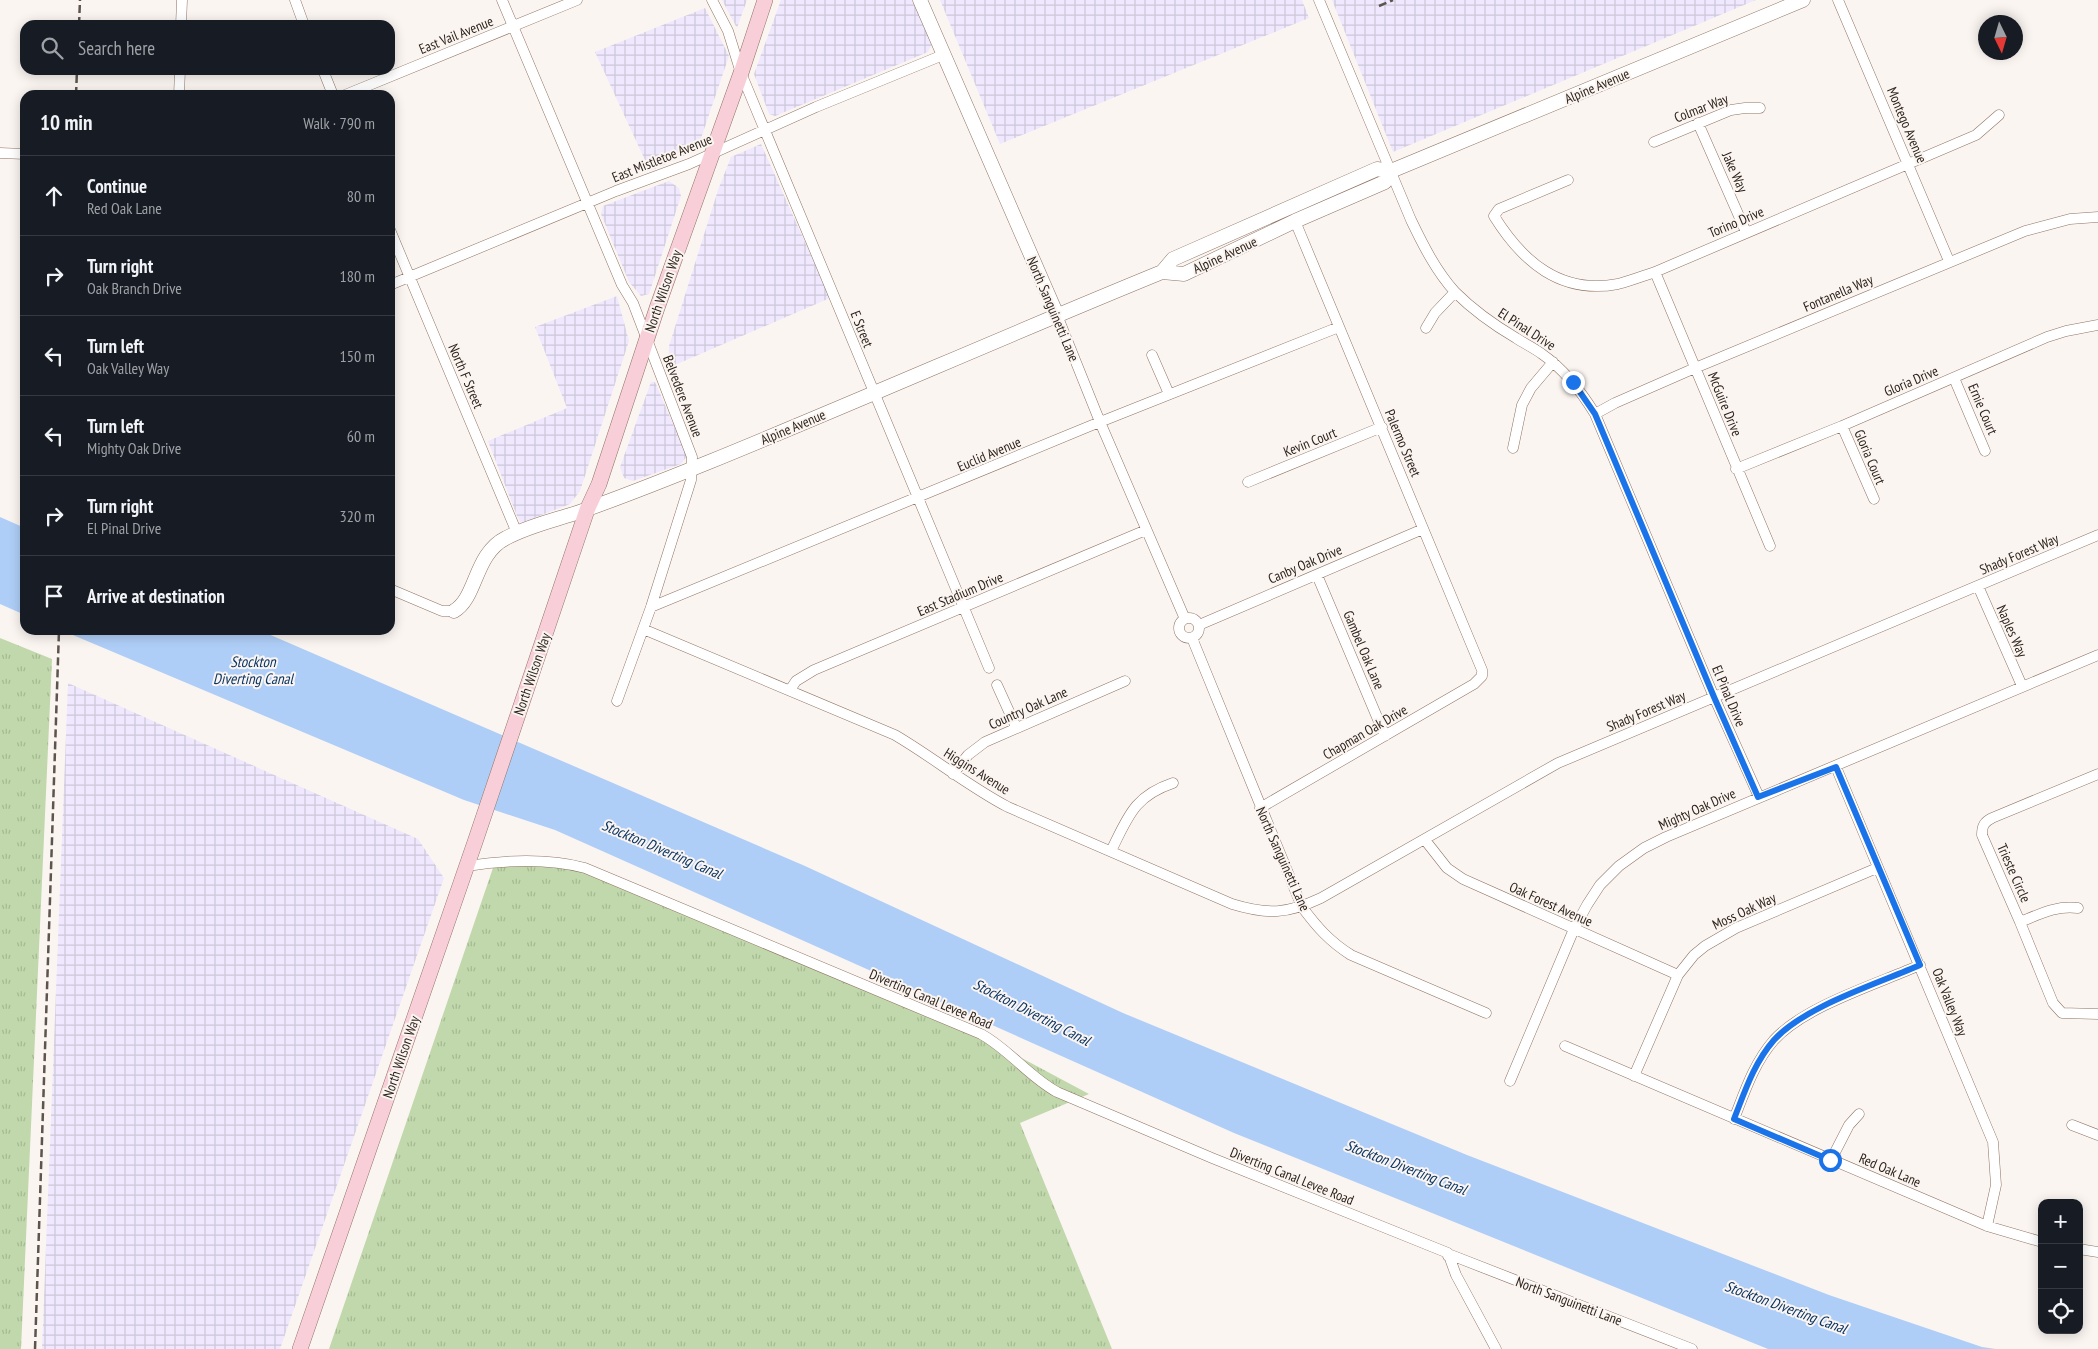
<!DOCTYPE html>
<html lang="en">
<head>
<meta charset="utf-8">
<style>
  body { margin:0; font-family:"PT Sans Narrow",sans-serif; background:#242831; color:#f1f3f6 }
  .controls { position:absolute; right:15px; bottom:15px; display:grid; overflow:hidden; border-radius:10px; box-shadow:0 2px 12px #0003 }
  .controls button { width:45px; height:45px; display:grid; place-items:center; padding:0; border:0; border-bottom:1px solid #363941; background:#171b24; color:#f1f3f6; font:25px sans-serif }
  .compass { position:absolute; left:1978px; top:15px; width:45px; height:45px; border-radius:50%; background:#171b24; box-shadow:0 2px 12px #0003; rotate:175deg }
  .stop { position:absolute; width:15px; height:15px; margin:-11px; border:4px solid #1a73e8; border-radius:50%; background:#fff }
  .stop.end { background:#1a73e8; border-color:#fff; box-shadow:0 1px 5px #0008 }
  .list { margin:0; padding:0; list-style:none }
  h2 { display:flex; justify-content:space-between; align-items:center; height:65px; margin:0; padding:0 20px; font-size:21px }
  h2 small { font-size:16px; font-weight:400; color:#9ea1a6 }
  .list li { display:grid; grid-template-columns:32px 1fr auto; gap:15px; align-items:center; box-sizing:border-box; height:80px; padding:0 20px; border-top:1px solid #363941 }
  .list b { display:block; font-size:19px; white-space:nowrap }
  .list p { margin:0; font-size:16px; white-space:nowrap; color:#9ea1a6 }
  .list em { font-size:16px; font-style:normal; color:#9ea1a6 }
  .icon { flex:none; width:28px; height:28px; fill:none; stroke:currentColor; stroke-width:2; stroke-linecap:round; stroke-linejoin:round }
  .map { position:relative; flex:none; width:2098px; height:1349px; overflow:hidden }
  .search { position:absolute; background:#171b24; box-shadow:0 2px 12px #0003; left:20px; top:20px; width:375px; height:55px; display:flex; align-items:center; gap:12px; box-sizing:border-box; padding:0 18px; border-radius:15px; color:#9ea1a6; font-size:19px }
  .panel { position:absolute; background:#171b24; box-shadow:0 2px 12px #0003; left:20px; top:90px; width:375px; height:545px; border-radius:15px }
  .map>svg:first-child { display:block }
</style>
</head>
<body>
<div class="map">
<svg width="2098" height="1349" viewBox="0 0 2098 1349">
  <defs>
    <pattern id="industrial-grid" width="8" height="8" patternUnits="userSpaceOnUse" patternTransform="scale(1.25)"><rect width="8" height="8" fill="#efe8fe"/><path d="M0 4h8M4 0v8" fill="none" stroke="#cdc7d9"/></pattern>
    <pattern id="grass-tufts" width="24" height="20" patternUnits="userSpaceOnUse" patternTransform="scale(1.25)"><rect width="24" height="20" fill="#c0d8ab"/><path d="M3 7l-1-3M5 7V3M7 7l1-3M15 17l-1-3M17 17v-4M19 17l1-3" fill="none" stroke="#a5b992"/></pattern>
  </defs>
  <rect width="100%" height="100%" fill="#fbf5f1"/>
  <!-- industrial -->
  <path fill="url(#industrial-grid)" d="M722 0H747L737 28Z
    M781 0H914L932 44 928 52 775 116 769 114 754 74Z
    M940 0H1302L1309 18 1000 144Z
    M1332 0H1756L1393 152Z
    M705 8 729 56 697 150 650 171 595 52Z
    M761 144 830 298 668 368 669 346 718 190 731 157Z
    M669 181 679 188 681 196 649 294 641 296 629 282 601 214 603 206Z
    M617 296 629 341 580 491 570 504 521 523 517 516 488 441 567 408 535 327Z
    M651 382H655L687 456 681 464 633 481 624 478 620 467Z
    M68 683 418 839 444 878 280 1349H42Z"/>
  <!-- grass -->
  <path fill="url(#grass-tufts)" d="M0 638 52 659 21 1349H0Z
    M579 861 1001 1047 1089 1094 1020 1123 1112 1349H329L495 862Z"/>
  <!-- water -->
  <path fill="#afcef7" d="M0 517 25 528V615L0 604Z
    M61 630H259L805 866 1123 1013 1467 1155 1829 1295 1982 1347 1996 1349H1768L1234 1133 555 830 464 800Z"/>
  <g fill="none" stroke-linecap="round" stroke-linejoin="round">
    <defs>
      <path id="minor" d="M295 0 304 25
        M502 0 622 285 633 303 692 457 691 480 651 607 617 701
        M712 0 728 31 741 73 989 668
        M1319 0 1411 220C1423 245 1436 271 1455 292 1473 310 1494 325 1516 338 1525 344 1534 348 1542 354 1565 370 1581 391 1595 414L1714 697 1759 797
        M1838 0 1949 261
        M181 25 182 0
        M323 70 333 95
        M179 95 180 70
        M345 95 577 0
        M1698 123 1746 232
        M1654 142 1731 110 1745 108H1760
        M0 153 25 154
        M1568 180 1499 209 1494 216C1522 261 1560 295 1618 284 1630 281 1643 276 1655 272L1976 135 1999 115
        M390 230 517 533
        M1655 272 1770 546
        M390 285 616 191 689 164 816 107 943 55
        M1057 315 1100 422 1185 619
        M1426 328 1435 313 1455 292
        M1152 355 1169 394
        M1954 378 1985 451
        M1595 414 1615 403 1695 368 2025 231 2070 219 2098 217
        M1842 426 1874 499
        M1513 448 1522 405 1531 388 1553 362
        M1736 469 1842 426 2047 337 2066 331 2098 325
        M1248 482 1382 427
        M1317 575 1385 736
        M1978 586 2022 686
        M390 589 442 611H454
        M651 607 1090 426 1339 327
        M1179 628a10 10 0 1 1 20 0a10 10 0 1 1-20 0Z
        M1199 625 1423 529
        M643 629 895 735C934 758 968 786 1008 807L1232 904C1268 915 1287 914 1321 898L1558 763 2098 535
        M1192 638 1302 907C1317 927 1329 941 1351 955L1486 1013
        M997 685 1016 727
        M790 690 796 681 814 670 1146 530
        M1836 767 1993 1142 1996 1185 1987 1226
        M953 774 968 755 985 742 1125 681
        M2098 774 1992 818C1984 822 1982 826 1982 835L2020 922 2053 1003 2062 1013 2098 1014
        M1260 808 1474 684 1482 676V670L1295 221
        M1425 840 1447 868 1463 879 1678 975
        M1111 851C1128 817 1134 796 1173 783
        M467 866C506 860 547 858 585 868L981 1034C1010 1050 1028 1076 1057 1092L1212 1158 1448 1253 1456 1275 1496 1349
        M2020 922C2040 914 2057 905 2078 908
        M1565 1046 1987 1226 2042 1242
        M1634 1076 1678 975 1694 955 1705 946 1736 928 1877 868
        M1510 1081 1574 929 1587 905 1600 885 1619 866 1644 848 1666 837 2098 655
        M1734 1119C1745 1091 1754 1063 1774 1040 1805 1006 1877 984 1920 965
        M2072 1125 2098 1135
        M1831 1160 1849 1125 1859 1114
        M2079 1249 2098 1252
        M1448 1256 1451 1255 1692 1349"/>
      <path id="tertiary" d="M920 0 1057 315
        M1162 272 1184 274 1295 221 1385 182 1391 171
        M454 611C477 598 474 554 506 538 530 525 556 520 582 511 624 496 667 479 709 462 861 400 1010 334 1162 272L1173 259 1377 169 1391 171 1803 0"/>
      <path id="secondary" d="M300 1349 475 842 587 510 599 484 657 308 741 73 765 0"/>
    </defs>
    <!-- minor casing -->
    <use href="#minor" stroke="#8f7363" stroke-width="11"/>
    <!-- tertiary casing -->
    <use href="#tertiary" stroke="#8f7363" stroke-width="15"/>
    <!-- secondary casing -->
    <use href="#secondary" stroke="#8f7363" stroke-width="16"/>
    <!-- minor -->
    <use href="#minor" stroke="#fff" stroke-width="10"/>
    <!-- tertiary -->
    <use href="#tertiary" stroke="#fff" stroke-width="14"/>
    <!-- secondary -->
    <use href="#secondary" stroke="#f8cfd9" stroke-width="15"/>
    <!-- rail -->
    <path stroke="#5d544d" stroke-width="2.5" stroke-dasharray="8 4" stroke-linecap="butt" d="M1379 6 1393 0
      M79 25 80 0
      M76 95 77 70
      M35 1349 59 630"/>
  </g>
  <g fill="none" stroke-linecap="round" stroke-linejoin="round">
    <!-- route -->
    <path stroke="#1a73e8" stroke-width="6" d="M1573 382 1595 414 1714 697 1758 797 1836 767 1920 965C1877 984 1805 1006 1774 1040 1754 1063 1745 1091 1734 1119L1830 1160"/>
  </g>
  <g text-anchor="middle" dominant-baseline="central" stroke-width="4" stroke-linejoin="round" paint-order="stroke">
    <!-- street labels -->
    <g font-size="14" fill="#2a1f18" stroke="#fbf5f1">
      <text transform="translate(456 35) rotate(-22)">East Vail Avenue</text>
      <text transform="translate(1597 86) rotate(-23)">Alpine Avenue</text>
      <text transform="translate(1701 108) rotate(-21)">Colmar Way</text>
      <text transform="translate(1907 125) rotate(67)">Montego Avenue</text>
      <text transform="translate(662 158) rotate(-22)">East Mistletoe Avenue</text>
      <text transform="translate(1735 172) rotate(66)">Jake Way</text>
      <text transform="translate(1736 222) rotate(-23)">Torino Drive</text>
      <text transform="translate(1225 255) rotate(-25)">Alpine Avenue</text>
      <text transform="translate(663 291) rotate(-71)">North Wilson Way</text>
      <text transform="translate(1838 293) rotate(-23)">Fontanella Way</text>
      <text transform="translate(1053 309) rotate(67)">North Sanguinetti Lane</text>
      <text transform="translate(862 329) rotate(68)">E Street</text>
      <text transform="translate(1527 329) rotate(33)">El Pinal Drive</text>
      <text transform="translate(466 376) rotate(67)">North F Street</text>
      <text transform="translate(1911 381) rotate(-23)">Gloria Drive</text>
      <text transform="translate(683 396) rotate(69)">Belvedere Avenue</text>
      <text transform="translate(1725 404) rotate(68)">McGuire Drive</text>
      <text transform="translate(1983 409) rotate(67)">Ernie Court</text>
      <text transform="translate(793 427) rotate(-23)">Alpine Avenue</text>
      <text transform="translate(1310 442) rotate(-22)">Kevin Court</text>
      <text transform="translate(1403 443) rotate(67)">Palermo Street</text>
      <text transform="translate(989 454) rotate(-23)">Euclid Avenue</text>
      <text transform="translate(1870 457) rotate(67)">Gloria Court</text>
      <text transform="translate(2019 554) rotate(-23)">Shady Forest Way</text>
      <text transform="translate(1305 564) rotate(-23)">Canby Oak Drive</text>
      <text transform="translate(960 594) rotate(-23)">East Stadium Drive</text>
      <text transform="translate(2012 631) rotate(66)">Naples Way</text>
      <text transform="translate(1364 650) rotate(67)">Gambel Oak Lane</text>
      <text transform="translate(532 674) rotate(-71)">North Wilson Way</text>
      <text transform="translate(1729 696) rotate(67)">El Pinal Drive</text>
      <text transform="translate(1028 708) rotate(-24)">Country Oak Lane</text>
      <text transform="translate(1646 711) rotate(-23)">Shady Forest Way</text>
      <text transform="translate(1365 732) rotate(-30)">Chapman Oak Drive</text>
      <text transform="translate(977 771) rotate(32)">Higgins Avenue</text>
      <text transform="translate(1697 809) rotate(-24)">Mighty Oak Drive</text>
      <text transform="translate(1283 859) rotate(66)">North Sanguinetti Lane</text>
      <text transform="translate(2014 873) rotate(66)">Trieste Circle</text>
      <text transform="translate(1551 904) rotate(24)">Oak Forest Avenue</text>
      <text transform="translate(1744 911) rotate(-25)">Moss Oak Way</text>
      <text transform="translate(931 999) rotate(23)">Diverting Canal Levee Road</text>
      <text transform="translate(1950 1002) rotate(68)">Oak Valley Way</text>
      <text transform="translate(401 1057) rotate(-71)">North Wilson Way</text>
      <text transform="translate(1890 1170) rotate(23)">Red Oak Lane</text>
      <text transform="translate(1292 1176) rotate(22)">Diverting Canal Levee Road</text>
      <text transform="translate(1569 1301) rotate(21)">North Sanguinetti Lane</text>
    </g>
    <!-- water labels -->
    <g font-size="15" font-style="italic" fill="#0b3565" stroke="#fbf5f1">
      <text x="253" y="661">Stockton<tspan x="253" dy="17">Diverting Canal</tspan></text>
      <text transform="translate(662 849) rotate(23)">Stockton Diverting Canal</text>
      <text transform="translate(1032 1012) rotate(27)">Stockton Diverting Canal</text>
      <text transform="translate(1406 1167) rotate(21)">Stockton Diverting Canal</text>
      <text transform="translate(1786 1307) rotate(20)">Stockton Diverting Canal</text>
    </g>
  </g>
</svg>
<div class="controls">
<button>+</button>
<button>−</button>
<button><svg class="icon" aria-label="locate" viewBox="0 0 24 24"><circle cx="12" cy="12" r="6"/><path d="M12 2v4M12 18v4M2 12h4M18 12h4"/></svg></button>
</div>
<svg class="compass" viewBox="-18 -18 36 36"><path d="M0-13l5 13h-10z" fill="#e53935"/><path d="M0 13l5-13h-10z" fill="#9ea1a6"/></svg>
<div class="stop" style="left:1830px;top:1160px"></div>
<div class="stop end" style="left:1573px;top:382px"></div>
<div class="search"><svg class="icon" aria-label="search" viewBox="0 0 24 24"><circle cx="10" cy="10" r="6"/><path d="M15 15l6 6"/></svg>Search here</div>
<section class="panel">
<h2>10 min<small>Walk · 790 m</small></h2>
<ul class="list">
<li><svg class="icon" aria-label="ahead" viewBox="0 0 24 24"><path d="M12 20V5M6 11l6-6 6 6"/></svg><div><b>Continue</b><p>Red Oak Lane</p></div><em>80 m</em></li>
<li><svg class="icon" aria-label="right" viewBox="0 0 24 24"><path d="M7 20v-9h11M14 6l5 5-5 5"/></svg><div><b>Turn right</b><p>Oak Branch Drive</p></div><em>180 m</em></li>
<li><svg class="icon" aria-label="left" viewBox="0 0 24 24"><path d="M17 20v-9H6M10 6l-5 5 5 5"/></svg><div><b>Turn left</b><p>Oak Valley Way</p></div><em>150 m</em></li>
<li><svg class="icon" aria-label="left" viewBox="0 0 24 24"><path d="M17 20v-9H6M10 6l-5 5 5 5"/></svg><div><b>Turn left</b><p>Mighty Oak Drive</p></div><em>60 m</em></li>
<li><svg class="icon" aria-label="right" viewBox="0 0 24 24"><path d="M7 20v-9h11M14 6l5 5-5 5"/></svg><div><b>Turn right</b><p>El Pinal Drive</p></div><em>320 m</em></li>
<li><svg class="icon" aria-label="arrive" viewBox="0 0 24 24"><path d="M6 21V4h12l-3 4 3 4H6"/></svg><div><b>Arrive at destination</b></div></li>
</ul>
</section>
</div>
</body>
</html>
